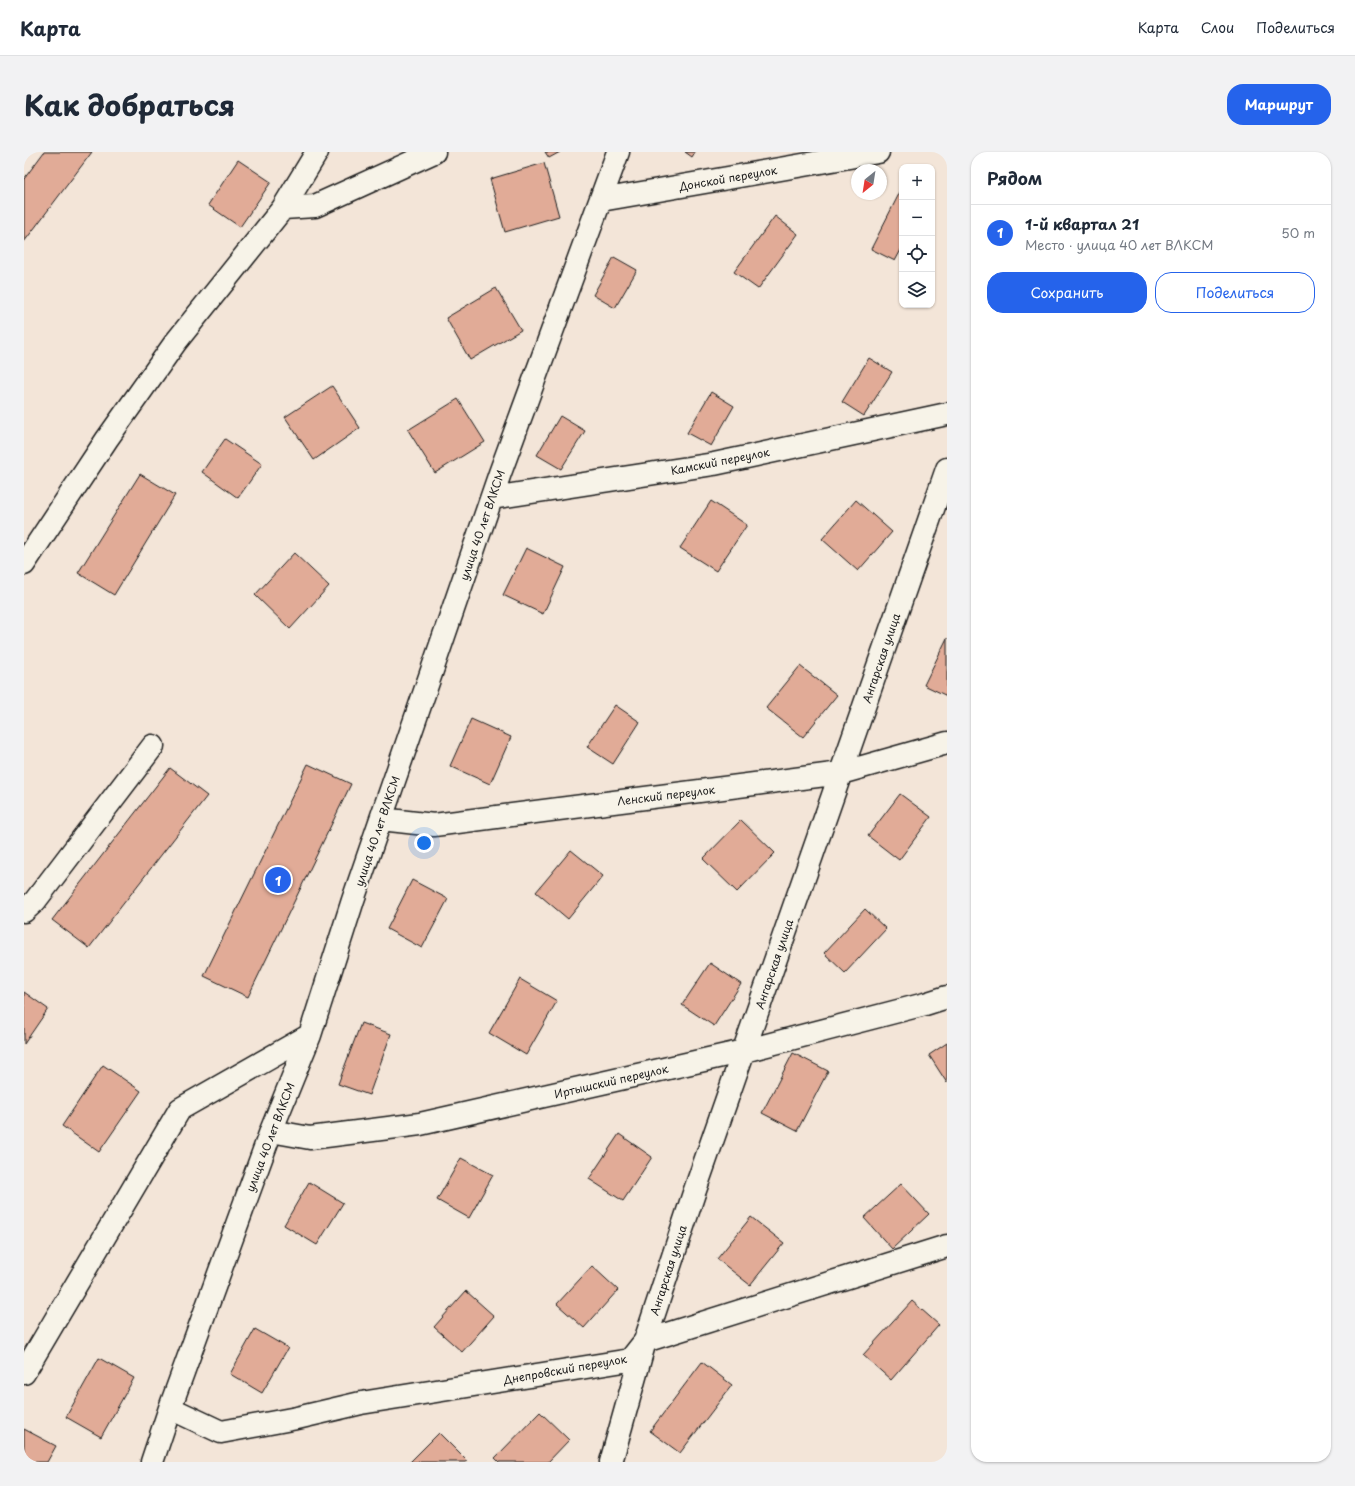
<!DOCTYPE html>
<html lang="ru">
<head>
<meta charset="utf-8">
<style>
  body { margin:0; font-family:"Playpen Sans",sans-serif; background:#f2f2f3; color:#1f2937 }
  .controls { position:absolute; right:12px; top:12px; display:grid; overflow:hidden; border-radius:8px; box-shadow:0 1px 3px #0004 }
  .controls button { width:36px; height:36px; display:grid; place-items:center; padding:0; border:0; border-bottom:1px solid #e0e1e3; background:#fff; color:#1f2937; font:20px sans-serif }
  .compass { position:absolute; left:827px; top:12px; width:36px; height:36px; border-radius:50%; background:#fff; box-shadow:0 1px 3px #0004; rotate:210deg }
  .you { position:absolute; left:400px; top:691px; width:14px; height:14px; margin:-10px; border:3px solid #fff; border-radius:50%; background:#1a73e8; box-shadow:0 0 0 6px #1a73e833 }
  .badge { display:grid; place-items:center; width:26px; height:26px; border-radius:50%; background:#2563eb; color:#fff; font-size:13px; font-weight:700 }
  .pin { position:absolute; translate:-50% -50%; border:2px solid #fff; box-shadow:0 1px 4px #0006 }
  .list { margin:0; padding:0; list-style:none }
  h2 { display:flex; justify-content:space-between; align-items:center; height:52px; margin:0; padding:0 16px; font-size:17px }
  h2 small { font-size:13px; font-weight:400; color:#747a83 }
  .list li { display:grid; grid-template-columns:26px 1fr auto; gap:12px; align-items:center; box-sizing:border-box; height:56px; padding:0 16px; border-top:1px solid #e0e1e3 }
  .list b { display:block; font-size:15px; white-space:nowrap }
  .list p { margin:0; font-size:13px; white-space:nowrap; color:#747a83 }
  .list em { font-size:13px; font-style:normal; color:#747a83 }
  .actions { display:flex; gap:8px; padding:12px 16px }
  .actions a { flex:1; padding:9px 0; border:1px solid #2563eb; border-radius:16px; text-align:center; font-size:14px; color:#2563eb }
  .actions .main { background:#2563eb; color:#fff }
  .icon { flex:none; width:22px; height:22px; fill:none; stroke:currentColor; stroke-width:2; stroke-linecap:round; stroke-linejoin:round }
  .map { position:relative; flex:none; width:923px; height:1310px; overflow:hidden; border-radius:16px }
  header { display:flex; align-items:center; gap:24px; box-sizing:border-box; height:56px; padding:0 20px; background:#fff; border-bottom:1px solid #e0e1e3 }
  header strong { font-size:19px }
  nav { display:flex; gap:22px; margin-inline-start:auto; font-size:14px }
  .intro { display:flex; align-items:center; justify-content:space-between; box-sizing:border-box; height:96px; padding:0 24px }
  h1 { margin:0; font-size:28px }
  .button { padding:10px 18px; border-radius:16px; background:#2563eb; color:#fff; font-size:14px; font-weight:700 }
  main { display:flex; gap:24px; padding:0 24px }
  aside { flex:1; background:#fff; border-radius:16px; box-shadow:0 1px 3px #0004 }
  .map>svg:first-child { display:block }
</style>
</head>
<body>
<header>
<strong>Карта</strong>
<nav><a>Карта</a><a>Слои</a><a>Поделиться</a></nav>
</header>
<div class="intro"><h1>Как добраться</h1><a class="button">Маршрут</a></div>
<main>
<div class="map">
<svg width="923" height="1310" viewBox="0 0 923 1310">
  <rect width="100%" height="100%" fill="#f3e5d8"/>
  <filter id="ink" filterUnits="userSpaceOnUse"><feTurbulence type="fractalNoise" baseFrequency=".025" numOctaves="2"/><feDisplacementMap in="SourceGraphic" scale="8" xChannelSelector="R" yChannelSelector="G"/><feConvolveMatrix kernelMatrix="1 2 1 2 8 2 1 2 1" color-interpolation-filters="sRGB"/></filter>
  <g filter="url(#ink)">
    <!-- building -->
    <path fill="#e1ab97" stroke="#1c1c1c" d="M20 0H68L0 90V27Z
      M521 0H536L525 6Z
      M661 0H671L668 5Z
      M214 8 247 30 216 75 184 53Z
      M520 11 535 64 481 80 466 27Z
      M876 40 878 41V96L871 109 847 97Z
      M751 64 774 82 734 137 710 120Z
      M590 105 613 118 591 156 569 143Z
      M472 136 497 178 446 208 422 166Z
      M845 206 868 220 840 264 818 250Z
      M308 234 336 276 290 308 261 265Z
      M687 240 710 254 687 294 663 281Z
      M434 247 461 290 411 321 384 278Z
      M536 264 561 279 537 317 513 303Z
      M201 287 238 312 214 346 178 320Z
      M116 322 151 343 90 443 54 421Z
      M832 348 868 380 834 419 798 387Z
      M687 349 723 373 692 419 656 396Z
      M502 396 541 415 519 462 479 443Z
      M270 401 305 434 266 477 231 443Z
      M923 486V544L900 533Z
      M776 514 813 543 779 585 742 556Z
      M591 553 616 570 589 612 563 595Z
      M447 567 487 585 466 632 426 614Z
      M284 612 327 632 224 845 180 824Z
      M146 616 183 644 65 796 28 768Z
      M876 642 907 665 875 708 844 684Z
      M717 668 751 701 713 740 679 707Z
      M547 698 579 724 544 767 512 740Z
      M388 728 424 747 398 796 363 777Z
      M841 757 862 777 821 821 800 801Z
      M686 811 717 832 690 874 658 853Z
      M496 827 533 849 502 903 465 881Z
      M0 840 24 857 0 892Z
      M337 871 367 882 345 943 314 932Z
      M923 891V931L905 903Z
      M769 901 804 919 773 979 738 961Z
      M79 913 117 939 75 1000 38 974Z
      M595 982 628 1005 599 1049 565 1027Z
      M437 1006 469 1023 445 1066 413 1048Z
      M285 1030 319 1051 293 1093 260 1073Z
      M877 1032 905 1062 868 1097 840 1066Z
      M727 1065 760 1091 726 1133 693 1107Z
      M568 1114 594 1138 560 1176 533 1152Z
      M442 1139 470 1164 438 1200 410 1175Z
      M888 1149 915 1173 867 1228 839 1203Z
      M231 1177 264 1196 238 1241 206 1222Z
      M75 1206 110 1226 77 1285 42 1265Z
      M678 1210 708 1233 656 1301 626 1279Z
      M516 1260 545 1288 524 1310H475L471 1306Z
      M0 1277 32 1294 23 1310H0Z
      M415 1281 443 1309 441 1310H386Z"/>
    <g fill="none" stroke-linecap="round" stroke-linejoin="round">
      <defs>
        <path id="minor" d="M293 0 259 56 291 54 410 0
          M577 48 854 0
          M468 346 690 312 923 262
          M0 412 83 287 151 191 259 56
          M357 667 410 673 817 621 923 591
          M0 759 11 749 129 594
          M247 979 286 986 396 972 720 899 901 852 923 845
          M0 1221 156 957 286 883
          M146 1256 197 1280 273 1266 337 1251 606 1208 621 1189 923 1094
          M128 1310 146 1256 247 979 286 883 329 748 476 321 594 0
          M587 1310 621 1189 670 1041 923 317"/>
      </defs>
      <!-- minor casing -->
      <use href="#minor" stroke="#1c1c1c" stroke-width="25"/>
      <!-- minor -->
      <use href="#minor" stroke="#f7f3e8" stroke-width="22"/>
    </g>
  </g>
  <g text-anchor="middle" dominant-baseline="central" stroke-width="4" stroke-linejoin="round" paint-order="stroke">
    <!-- street labels -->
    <g font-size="11" fill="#1c1c1c" stroke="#f7f3e8">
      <text transform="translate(704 26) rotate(-10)">Донской переулок</text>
      <text transform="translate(696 309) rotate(-11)">Камский переулок</text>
      <text transform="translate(458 373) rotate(-71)">улица 40 лет ВЛКСМ</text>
      <text transform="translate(857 506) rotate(-71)">Ангарская улица</text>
      <text transform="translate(642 643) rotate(-7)">Ленский переулок</text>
      <text transform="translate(353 679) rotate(-71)">улица 40 лет ВЛКСМ</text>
      <text transform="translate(750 812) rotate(-71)">Ангарская улица</text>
      <text transform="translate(587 929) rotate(-13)">Иртышский переулок</text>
      <text transform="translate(246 985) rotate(-69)">улица 40 лет ВЛКСМ</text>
      <text transform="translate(644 1118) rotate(-72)">Ангарская улица</text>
      <text transform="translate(541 1217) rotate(-10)">Днепровский переулок</text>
    </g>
  </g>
</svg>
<div class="controls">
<button>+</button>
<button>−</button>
<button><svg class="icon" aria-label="locate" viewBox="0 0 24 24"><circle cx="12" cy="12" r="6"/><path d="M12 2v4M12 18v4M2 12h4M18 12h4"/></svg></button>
<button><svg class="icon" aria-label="layers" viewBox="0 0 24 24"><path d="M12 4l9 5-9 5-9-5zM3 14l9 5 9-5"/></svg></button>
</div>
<svg class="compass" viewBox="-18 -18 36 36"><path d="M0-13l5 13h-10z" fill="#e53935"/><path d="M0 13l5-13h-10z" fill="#747a83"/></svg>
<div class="you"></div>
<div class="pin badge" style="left:254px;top:728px">1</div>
</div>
<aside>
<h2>Рядом<small></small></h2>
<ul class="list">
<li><span class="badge">1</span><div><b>1-й квартал 21</b><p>Место · улица 40 лет ВЛКСМ</p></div><em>50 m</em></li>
</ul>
<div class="actions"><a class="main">Сохранить</a><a>Поделиться</a></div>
</aside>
</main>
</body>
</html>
